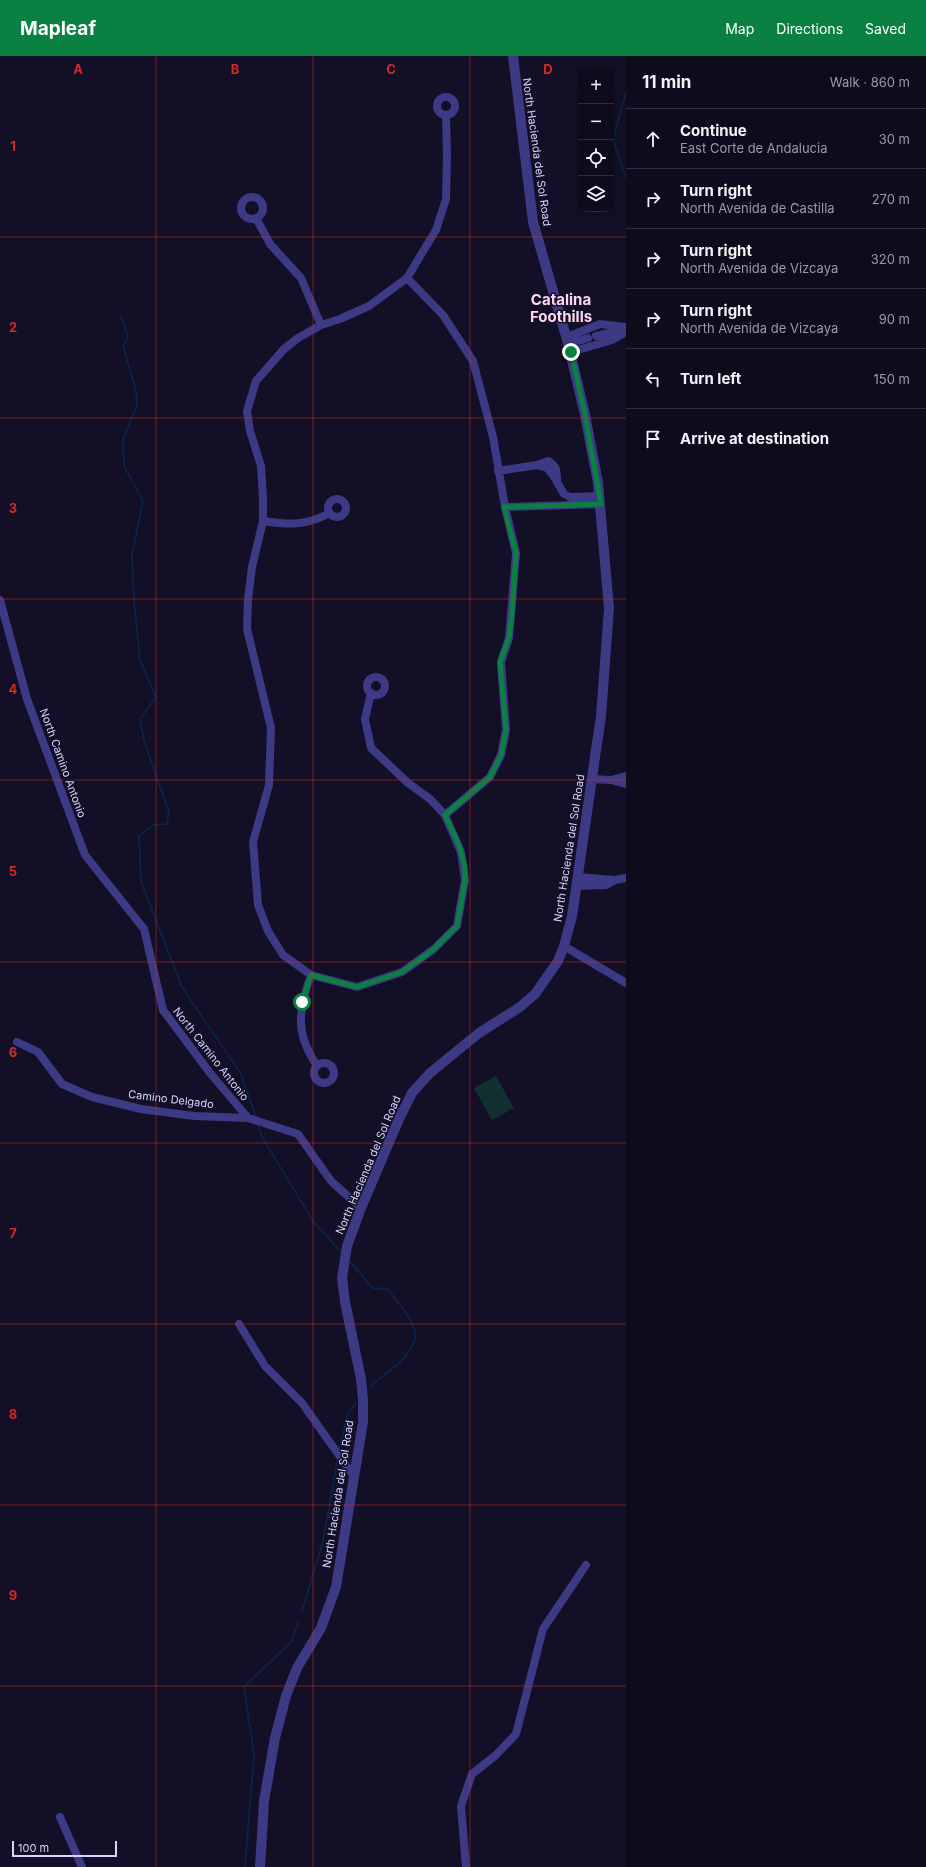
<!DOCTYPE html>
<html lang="en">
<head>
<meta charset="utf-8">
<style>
  body { margin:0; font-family:Inter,sans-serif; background:#171425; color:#f1f3f6 }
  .controls { position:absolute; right:12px; top:12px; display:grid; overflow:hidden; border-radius:8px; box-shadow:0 4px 16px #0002 }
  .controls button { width:36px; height:36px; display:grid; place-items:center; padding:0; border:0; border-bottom:1px solid #2e2b3b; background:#0e0b1c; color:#f1f3f6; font:20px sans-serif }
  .scale { position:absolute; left:12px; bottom:10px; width:105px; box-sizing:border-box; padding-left:4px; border:2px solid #d9d4ff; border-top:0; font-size:11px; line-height:14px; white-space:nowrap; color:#d9d4ff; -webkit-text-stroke:3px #130f26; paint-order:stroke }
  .stop { position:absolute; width:12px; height:12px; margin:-9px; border:3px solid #0b8043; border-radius:50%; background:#fff }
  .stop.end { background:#0b8043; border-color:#fff; box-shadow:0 1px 4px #0008 }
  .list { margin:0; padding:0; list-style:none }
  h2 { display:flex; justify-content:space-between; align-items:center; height:52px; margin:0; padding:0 16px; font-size:17px }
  h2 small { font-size:13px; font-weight:400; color:#9b9ba3 }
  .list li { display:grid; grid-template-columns:26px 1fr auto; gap:12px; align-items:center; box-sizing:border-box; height:60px; padding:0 16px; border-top:1px solid #2e2b3b }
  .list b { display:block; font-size:15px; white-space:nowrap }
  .list p { margin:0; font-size:13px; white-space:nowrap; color:#9b9ba3 }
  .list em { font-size:13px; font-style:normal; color:#9b9ba3 }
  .icon { flex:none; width:22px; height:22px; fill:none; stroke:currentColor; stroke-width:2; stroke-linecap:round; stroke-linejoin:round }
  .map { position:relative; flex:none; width:626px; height:1811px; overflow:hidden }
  header { display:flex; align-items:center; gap:24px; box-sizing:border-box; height:56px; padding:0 20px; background:#0b8043; color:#fff }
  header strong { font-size:19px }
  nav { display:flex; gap:22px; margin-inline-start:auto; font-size:14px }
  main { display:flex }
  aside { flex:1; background:#0e0b1c }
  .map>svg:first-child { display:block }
</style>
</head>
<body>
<header>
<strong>Mapleaf</strong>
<nav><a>Map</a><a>Directions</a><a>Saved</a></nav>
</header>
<main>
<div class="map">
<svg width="626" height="1811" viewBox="0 0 626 1811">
  <rect width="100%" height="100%" fill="#130f26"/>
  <!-- green -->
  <path fill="#12302f" d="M496 1020 514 1052 492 1064 474 1032Z"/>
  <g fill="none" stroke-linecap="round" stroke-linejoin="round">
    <!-- stream -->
    <path stroke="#0c2248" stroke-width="2" d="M626 36 613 83 626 122
      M121 260 128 281 123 290 136 335 137 349 123 384 124 410 143 445 132 499 134 545 140 604 156 641 140 663 144 685 169 756 167 768 153 769 139 780 141 826 182 931 241 1018 256 1061
      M258 1068 262 1081 313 1165 340 1195
      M350 1206 373 1232 388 1233C395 1243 411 1261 414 1272 423 1294 385 1318 370 1330
      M339 1393 349 1356 356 1347
      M302 1555 323 1486 338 1402
      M245 1811 254 1699 244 1631 292 1585 298 1566"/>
    <!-- minor -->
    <path stroke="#3d3a85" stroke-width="8" d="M437 50a9 9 0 1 1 18 0a9 9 0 1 1-18 0Z
      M241 152a11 11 0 1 1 22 0a11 11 0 1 1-22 0Z
      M256 162 270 188 301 222 321 269
      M407 222 443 259 473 305 493 381 505 451 516 497 510 571 509 582 501 606 506 674 501 699 490 721 445 759
      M596 280 624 274
      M567 281 600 268 626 271
      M569 288 588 282
      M571 296 612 284 626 276
      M537 409 547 412 553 419 564 438 570 441 600 440
      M498 415 537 409 548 405C557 410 557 415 557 426
      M328 452a9 9 0 1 1 18 0a9 9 0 1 1-18 0Z
      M505 451 601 448
      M263 465C290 469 305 470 330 457
      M0 544 27 643 85 799 144 873 163 954 210 1017 248 1062 298 1078 331 1125 361 1152
      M367 630a9 9 0 1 1 18 0a9 9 0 1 1-18 0Z
      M371 637 365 663 371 692 408 727 430 743 445 759 461 796 465 824 457 870 434 893 402 916 357 931 311 919 283 899 268 875 258 849 253 786 269 729 271 672 247 573 248 543 252 511 263 465V442L261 410 250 375 247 355 256 325 284 293 298 282 321 269 340 263 369 250 407 222 436 174 446 143 447 99 446 59
      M626 720 611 724 626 728
      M592 723 611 724
      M578 821 615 824
      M576 830 606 829 615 824 626 822
      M564 890 626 927
      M311 919C298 955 295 977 317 1010
      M17 986 38 996 62 1028 92 1041 141 1053 194 1060 248 1062
      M314 1017a10 10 0 1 1 20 0a10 10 0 1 1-20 0Z
      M239 1268 265 1310 302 1347 353 1419
      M60 1761 82 1811
      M466 1811 461 1750 472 1718 496 1699 516 1678 543 1573 586 1509"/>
    <!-- tertiary -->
    <path stroke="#3d3a85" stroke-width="10" d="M260 1811 264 1745 275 1682 286 1640 297 1612 321 1572 336 1531 363 1366V1343L361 1323 345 1246 342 1222 347 1190 361 1152 399 1063 412 1037 430 1017 479 977 520 951 535 938 558 905 564 890 572 860 601 660 609 552 598 427 585 359 568 287 533 166 513 0"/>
  </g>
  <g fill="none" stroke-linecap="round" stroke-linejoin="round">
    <!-- route -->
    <path stroke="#0b8043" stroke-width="5" d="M302 946 311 919 357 931 402 916 434 893 457 870 465 824V811L459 789 445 759 490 721 501 699 506 674 500 606 509 582 512 557 516 497 504 451 601 448 585 359 571 296"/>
  </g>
  <!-- grid -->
  <path fill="none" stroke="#d62828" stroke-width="1" stroke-opacity="0.55" d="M156 0V1811M313 0V1811M470 0V1811M0 181H626M0 362H626M0 543H626M0 724H626M0 906H626M0 1087H626M0 1268H626M0 1449H626M0 1630H626"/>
  <g text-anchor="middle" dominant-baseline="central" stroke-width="3" stroke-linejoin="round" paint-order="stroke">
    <!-- street labels -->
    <g font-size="11" fill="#d9d4ff" stroke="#130f26">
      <text transform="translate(537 96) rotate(82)">North Hacienda del Sol Road</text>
      <text transform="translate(63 707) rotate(70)">North Camino Antonio</text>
      <text transform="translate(569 792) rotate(-81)">North Hacienda del Sol Road</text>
      <text transform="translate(211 998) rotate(52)">North Camino Antonio</text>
      <text transform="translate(171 1043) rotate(7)">Camino Delgado</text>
      <text transform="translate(368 1109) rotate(-67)">North Hacienda del Sol Road</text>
      <text transform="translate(338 1438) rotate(-81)">North Hacienda del Sol Road</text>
    </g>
    <!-- district labels -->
    <g font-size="15" font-weight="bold" fill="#ffd6f0" stroke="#130f26">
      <text x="561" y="243">Catalina<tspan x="561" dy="17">Foothills</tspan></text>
    </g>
  </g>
  <g font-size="13" text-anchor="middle" font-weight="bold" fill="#d62828" stroke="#130f26" stroke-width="3" stroke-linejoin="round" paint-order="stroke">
    <text x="78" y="18">A</text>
    <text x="235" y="18">B</text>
    <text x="391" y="18">C</text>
    <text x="548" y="18">D</text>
    <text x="13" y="95">1</text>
    <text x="13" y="276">2</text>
    <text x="13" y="457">3</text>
    <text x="13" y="638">4</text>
    <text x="13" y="820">5</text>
    <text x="13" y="1001">6</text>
    <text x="13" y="1182">7</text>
    <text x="13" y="1363">8</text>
    <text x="13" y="1544">9</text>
  </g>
</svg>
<div class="controls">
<button>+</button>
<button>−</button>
<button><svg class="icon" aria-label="locate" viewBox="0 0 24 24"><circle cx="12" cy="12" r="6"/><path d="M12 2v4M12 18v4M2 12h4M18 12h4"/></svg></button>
<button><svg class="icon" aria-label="layers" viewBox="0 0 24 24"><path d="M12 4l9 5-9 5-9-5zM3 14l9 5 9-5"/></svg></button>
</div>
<div class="scale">100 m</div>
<div class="stop" style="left:302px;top:946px"></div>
<div class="stop end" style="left:571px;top:296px"></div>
</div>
<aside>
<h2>11 min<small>Walk · 860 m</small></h2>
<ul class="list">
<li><svg class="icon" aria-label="ahead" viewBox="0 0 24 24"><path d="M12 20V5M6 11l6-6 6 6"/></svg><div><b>Continue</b><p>East Corte de Andalucia</p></div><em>30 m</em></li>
<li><svg class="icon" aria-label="right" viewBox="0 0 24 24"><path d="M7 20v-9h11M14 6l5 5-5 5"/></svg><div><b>Turn right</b><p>North Avenida de Castilla</p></div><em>270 m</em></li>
<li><svg class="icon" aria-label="right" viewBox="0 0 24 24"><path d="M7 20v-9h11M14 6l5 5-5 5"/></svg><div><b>Turn right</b><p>North Avenida de Vizcaya</p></div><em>320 m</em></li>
<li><svg class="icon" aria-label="right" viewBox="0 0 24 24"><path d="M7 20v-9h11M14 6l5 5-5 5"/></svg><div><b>Turn right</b><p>North Avenida de Vizcaya</p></div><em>90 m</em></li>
<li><svg class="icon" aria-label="left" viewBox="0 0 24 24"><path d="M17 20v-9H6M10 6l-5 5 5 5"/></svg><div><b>Turn left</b></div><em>150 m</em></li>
<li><svg class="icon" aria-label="arrive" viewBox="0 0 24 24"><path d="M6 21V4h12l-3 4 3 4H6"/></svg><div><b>Arrive at destination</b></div></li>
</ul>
</aside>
</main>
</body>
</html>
